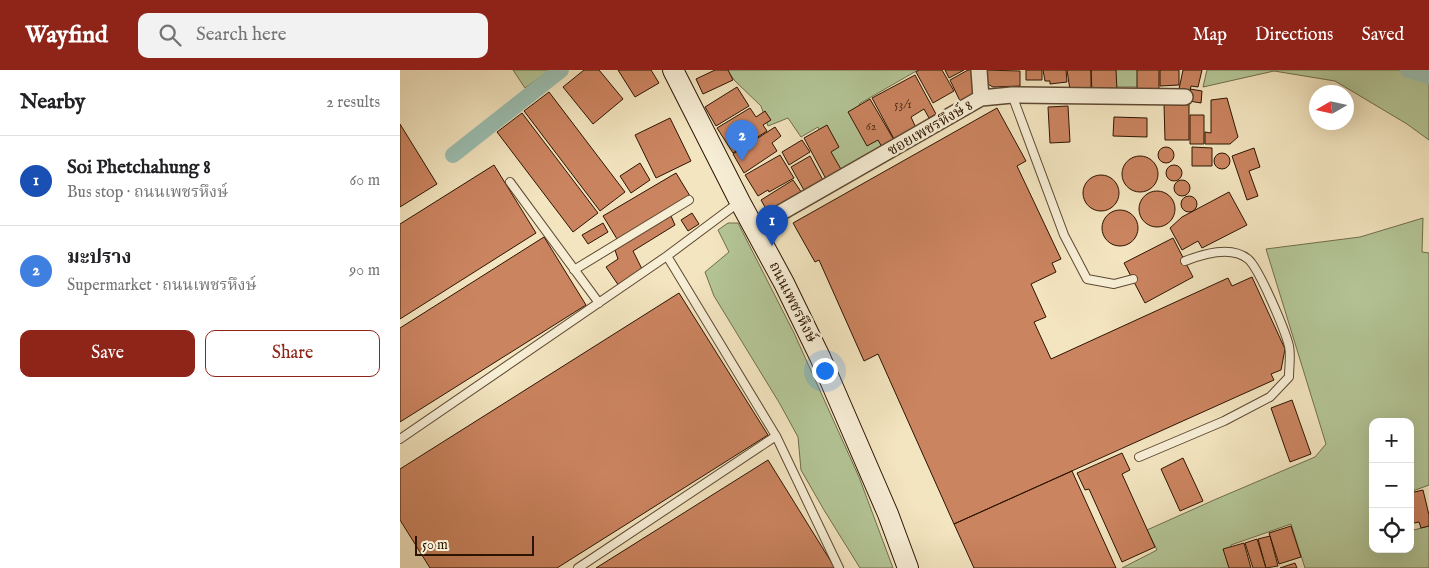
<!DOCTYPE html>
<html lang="en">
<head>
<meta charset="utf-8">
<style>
  body { margin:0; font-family:"IM FELL English","Noto Serif Thai",serif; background:#f2f2f2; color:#202124 }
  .controls { position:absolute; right:15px; bottom:15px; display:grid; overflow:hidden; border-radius:10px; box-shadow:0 5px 20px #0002 }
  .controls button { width:45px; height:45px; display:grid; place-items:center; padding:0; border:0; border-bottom:1px solid #e0e0e0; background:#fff; color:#202124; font:25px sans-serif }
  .compass { position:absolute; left:909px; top:15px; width:45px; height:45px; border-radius:50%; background:#fff; box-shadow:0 5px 20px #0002; rotate:261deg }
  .scale { position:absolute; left:15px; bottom:12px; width:119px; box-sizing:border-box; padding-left:5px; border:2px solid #2d1400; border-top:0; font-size:14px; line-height:18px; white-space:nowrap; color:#2d1400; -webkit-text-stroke:4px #f7eed6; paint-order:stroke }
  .you { position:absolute; left:424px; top:300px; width:18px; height:18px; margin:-12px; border:4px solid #fff; border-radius:50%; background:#1a73e8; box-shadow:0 0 0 8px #1a73e833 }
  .badge { display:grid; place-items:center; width:32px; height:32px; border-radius:50%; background:#8f2418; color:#fff; font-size:16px; font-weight:700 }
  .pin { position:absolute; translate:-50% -41px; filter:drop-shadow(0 1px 2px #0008) }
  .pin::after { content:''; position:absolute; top:26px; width:18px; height:15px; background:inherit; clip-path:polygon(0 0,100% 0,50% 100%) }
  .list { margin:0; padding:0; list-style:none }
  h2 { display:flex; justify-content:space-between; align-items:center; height:65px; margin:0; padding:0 20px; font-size:21px }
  h2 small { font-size:16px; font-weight:400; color:#757577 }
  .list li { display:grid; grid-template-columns:32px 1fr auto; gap:15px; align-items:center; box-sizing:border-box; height:90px; padding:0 20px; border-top:1px solid #e0e0e0 }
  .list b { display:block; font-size:19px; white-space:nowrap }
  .list p { margin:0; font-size:16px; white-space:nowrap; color:#757577 }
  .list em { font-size:16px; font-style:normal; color:#757577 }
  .actions { display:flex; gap:10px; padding:15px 20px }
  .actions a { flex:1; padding:11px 0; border:1px solid #8f2418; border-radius:10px; text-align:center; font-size:18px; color:#8f2418 }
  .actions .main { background:#8f2418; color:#fff }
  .icon { flex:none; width:28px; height:28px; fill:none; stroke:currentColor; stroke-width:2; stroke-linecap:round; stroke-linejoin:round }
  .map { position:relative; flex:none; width:1029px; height:498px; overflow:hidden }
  header { display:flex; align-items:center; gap:30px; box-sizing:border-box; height:70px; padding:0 25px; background:#8f2418; color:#fff }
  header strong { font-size:24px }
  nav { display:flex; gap:28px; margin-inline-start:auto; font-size:18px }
  .search { width:350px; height:45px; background:#f2f2f2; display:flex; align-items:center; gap:12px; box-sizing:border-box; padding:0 18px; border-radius:10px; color:#757577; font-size:19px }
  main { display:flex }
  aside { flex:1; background:#fff }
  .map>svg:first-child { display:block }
</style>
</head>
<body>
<header>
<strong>Wayfind</strong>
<div class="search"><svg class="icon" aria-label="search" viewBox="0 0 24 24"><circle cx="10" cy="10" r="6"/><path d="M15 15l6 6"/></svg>Search here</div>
<nav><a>Map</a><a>Directions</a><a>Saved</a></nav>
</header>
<main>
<aside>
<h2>Nearby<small>2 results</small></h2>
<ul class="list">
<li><span class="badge" style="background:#1a4fb4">1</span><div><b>Soi Phetchahung 8</b><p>Bus stop · ถนนเพชรหึงษ์</p></div><em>60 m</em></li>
<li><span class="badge" style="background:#3f7fe0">2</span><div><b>มะปราง</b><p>Supermarket · ถนนเพชรหึงษ์</p></div><em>90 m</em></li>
</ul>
<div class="actions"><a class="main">Save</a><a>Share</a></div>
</aside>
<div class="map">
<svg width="1029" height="498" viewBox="0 0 1029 498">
  <rect width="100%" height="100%" fill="#f3e5c0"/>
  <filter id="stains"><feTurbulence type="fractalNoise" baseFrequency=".004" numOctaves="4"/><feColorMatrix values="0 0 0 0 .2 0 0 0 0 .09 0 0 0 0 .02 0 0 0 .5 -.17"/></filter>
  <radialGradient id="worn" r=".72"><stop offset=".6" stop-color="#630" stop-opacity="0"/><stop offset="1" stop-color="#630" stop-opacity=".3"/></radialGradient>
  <!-- green -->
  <path fill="#b4c697" stroke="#706d4c" d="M113 0H150L125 18Z
    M327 0H518L459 34 485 79 441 105 418 57 401 67 388 48 368 56 361 36 335 11Z
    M715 0H739V17H715Z
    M807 0H1029V70L1007 54 935 11 874 1 803 17Z
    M1023 148 1022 182 1029 183V415L1010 422V352H973V479H1010V461L1029 456V498H905L891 454 831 475 835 498H722L757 480 747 460 814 430 915 387 926 374 866 179 960 167Z
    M328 153H338L394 263 459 407 493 498H460L424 440 401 400 398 367 380 334 314 226 305 202 329 182 318 160Z"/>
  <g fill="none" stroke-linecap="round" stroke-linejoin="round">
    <!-- canal -->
    <path stroke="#9bbfb2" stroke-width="16" d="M1008 0 1029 6
      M53 85 161 0"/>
  </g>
  <!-- building -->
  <path fill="#cb8460" stroke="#2d1400" d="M184 0H199L223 29 193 54 163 17Z
    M218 0H251L259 13 235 27Z
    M315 0H328L333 10 303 24 296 9Z
    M519 0H542L554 21 533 33 516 2Z
    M545 0H564L549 8Z
    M568 0H572L575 23 560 31 550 10Z
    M585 0 620 1V16L593 17 586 13Z
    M626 0H642V10H626Z
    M643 0H666L667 12 650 14V11H645Z
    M667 0H691V20H670Z
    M691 0H716L717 21 692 22Z
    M737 0H759V19H737Z
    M760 0H779V15L760 16Z
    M783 0H802L798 17 791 16 790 21 779 19Z
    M515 5 536 44 529 48 524 39 511 47 516 58 494 69 472 28Z
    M337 17 349 36 316 56 305 37Z
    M790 19 802 21 801 33 789 31Z
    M149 22 225 122 200 141 124 41Z
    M827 28 838 67 830 74H805V62L811 63V30Z
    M470 29 494 70 482 77 478 70 467 76 448 42Z
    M764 34H789V70H765Z
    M668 36 670 72 650 73 648 37Z
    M350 38 356 47 365 41 371 50 363 55 367 61 333 83 317 58Z
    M597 38 626 91 617 96 661 189 652 193 656 202 631 214 646 247 634 252 651 289 828 208 832 216 852 207 885 279 881 300 871 304 874 310 554 454 478 284 464 291 419 190 415 192 393 153Z
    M122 43 198 143 173 162 97 62Z
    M790 45H804V74H790Z
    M714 47 747 48V67L713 66Z
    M270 48 291 91 256 108 235 65Z
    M0 54 37 114 0 137Z
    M427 55 439 77 431 82 442 101 426 109 404 68Z
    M375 57 381 66 372 73 377 81 344 103 333 84Z
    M402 70 410 82 389 95 382 82Z
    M792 77 812 78V96H792Z
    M758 85a8 8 0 1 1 16 0a8 8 0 1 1-16 0Z
    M854 78 860 97 849 101 858 126 847 130 832 86Z
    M814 91a8 8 0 1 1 16 0a8 8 0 1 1-16 0Z
    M380 85 394 108 369 122 368 120 358 126 345 105Z
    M410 86 424 112 405 122 391 97Z
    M722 104a18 18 0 1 1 36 0a18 18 0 1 1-36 0Z
    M240 93 250 110 231 123 220 106Z
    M94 95 136 163 0 249V154Z
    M766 103a8 8 0 1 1 16 0a8 8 0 1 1-16 0Z
    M276 103 290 126 217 169 203 146Z
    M683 123a18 18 0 1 1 36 0a18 18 0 1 1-36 0Z
    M393 110 402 123 369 144 361 130Z
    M774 118a8 8 0 1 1 16 0a8 8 0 1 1-16 0Z
    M739 139a18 18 0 1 1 36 0a18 18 0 1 1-36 0Z
    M829 122 847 155 802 178 798 171 782 180 770 158 782 147Z
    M781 134a8 8 0 1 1 16 0a8 8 0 1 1-16 0Z
    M702 158a18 18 0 1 1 36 0a18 18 0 1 1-36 0Z
    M292 143 299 154 288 161 281 150Z
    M271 146 275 155 233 181 242 199 219 216 206 197 218 189 215 180Z
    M203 153 208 162 188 174 182 165Z
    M144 167 186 235 0 352V258Z
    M773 168 793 207 745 233 724 193Z
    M279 223 368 365 157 498H30L0 450V399Z
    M892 330 911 384 890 392 871 338Z
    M722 383 730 400 722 404 755 477 722 492 689 419 685 420 677 403Z
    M783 388 803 431 780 441 761 399Z
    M368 390 435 498H196Z
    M672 401 716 498H574L554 454Z
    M1023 420 1029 445V456L1021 458 1019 452 1010 454V423Z
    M891 456 901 487 879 494 869 463Z
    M870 466 878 496 866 498 858 469Z
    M857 469 866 498H853L845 473Z
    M844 473 851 498H829L823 479Z
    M895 493 897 498H880Z"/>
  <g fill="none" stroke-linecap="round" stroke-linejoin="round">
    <defs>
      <path id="service" d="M612 25 664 165 687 209 714 214 733 209
        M110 112 199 233
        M267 186 338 133
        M174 200 289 130
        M0 369 267 186 376 366 439 498
        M739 387 824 351 870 327 889 307C889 297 891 285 889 276 885 260 859 198 848 189 831 175 803 184 785 191
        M178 498 376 366"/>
      <path id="minor" d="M579 0 581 28
        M354 158 581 28 612 25 785 27"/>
      <path id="secondary" d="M273 0 340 132 384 213 420 287 488 444 508 498"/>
    </defs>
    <!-- service casing -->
    <use href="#service" stroke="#5e4830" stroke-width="10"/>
    <!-- minor casing -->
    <use href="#minor" stroke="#5e4830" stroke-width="18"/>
    <!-- secondary casing -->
    <use href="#secondary" stroke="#2d1400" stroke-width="22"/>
    <!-- service -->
    <use href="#service" stroke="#f7eed6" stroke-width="8"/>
    <!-- minor -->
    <use href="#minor" stroke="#f7eed6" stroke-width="15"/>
    <!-- secondary -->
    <use href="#secondary" stroke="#f7eed6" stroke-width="20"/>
  </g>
  <g text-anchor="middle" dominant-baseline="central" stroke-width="5" stroke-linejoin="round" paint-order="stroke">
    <!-- number labels -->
    <g font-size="12" fill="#543018">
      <text x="503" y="34">53/1</text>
      <text x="471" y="56">62</text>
    </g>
    <!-- street labels -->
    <g font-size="15" fill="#2d1400" stroke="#f7eed6">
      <text transform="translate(530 58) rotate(-30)">ซอยเพชรหึงษ์ 8</text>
      <text transform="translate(393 232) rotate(63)">ถนนเพชรหึงษ์</text>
    </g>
  </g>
  <rect width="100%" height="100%" filter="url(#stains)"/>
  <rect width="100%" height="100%" fill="url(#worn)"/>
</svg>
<div class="controls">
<button>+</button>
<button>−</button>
<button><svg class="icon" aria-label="locate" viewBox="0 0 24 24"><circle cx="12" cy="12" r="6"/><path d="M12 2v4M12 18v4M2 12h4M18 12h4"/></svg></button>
</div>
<svg class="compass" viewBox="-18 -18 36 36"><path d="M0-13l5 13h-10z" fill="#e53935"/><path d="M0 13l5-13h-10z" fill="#757577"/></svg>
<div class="scale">50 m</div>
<div class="you"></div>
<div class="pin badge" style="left:372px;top:176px;background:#1a4fb4">1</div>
<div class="pin badge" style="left:342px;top:91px;background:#3f7fe0">2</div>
</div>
</main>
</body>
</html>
